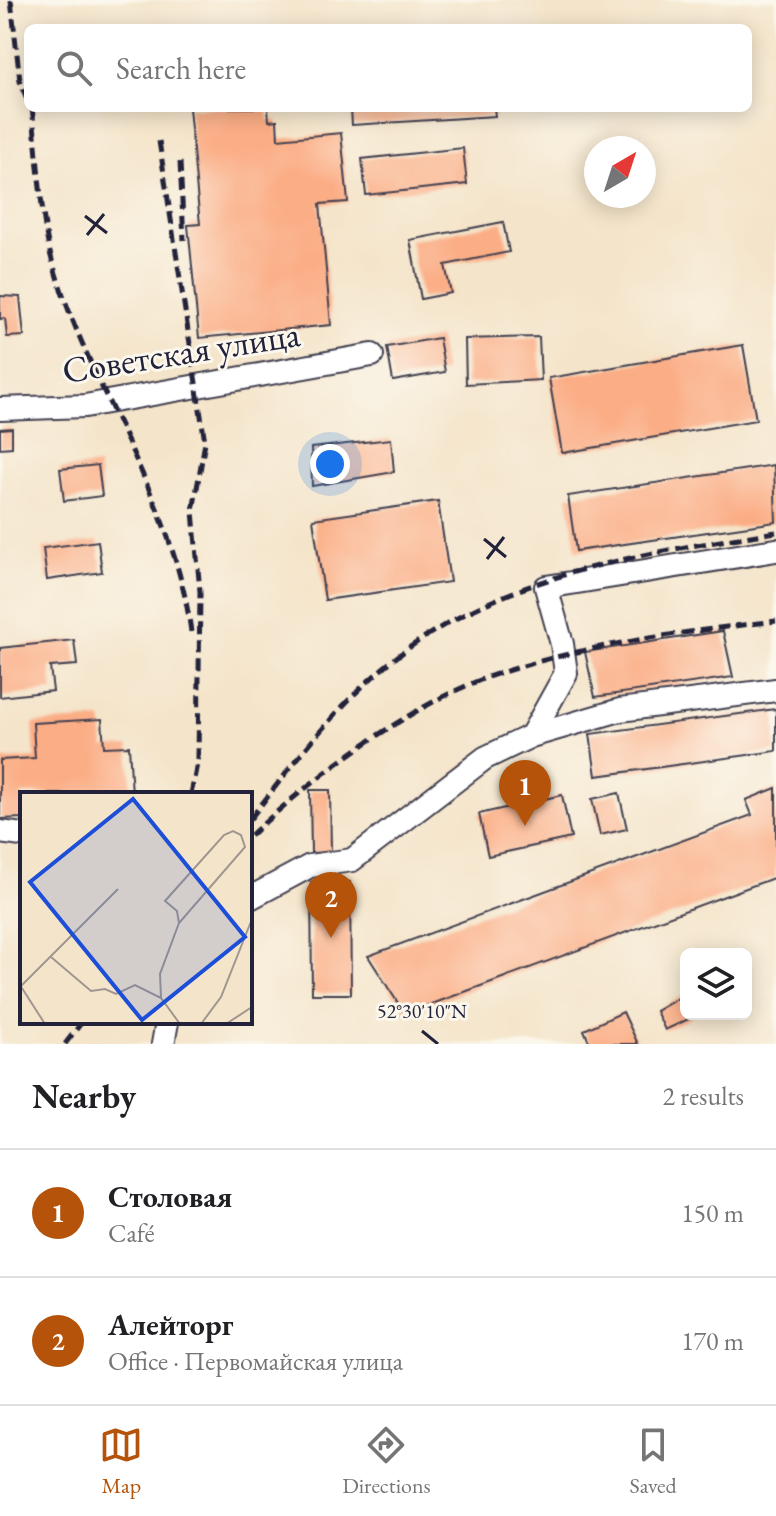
<!DOCTYPE html>
<html lang="en">
<head>
<meta charset="utf-8">
<style>
  body { margin:0; font-family:"EB Garamond",serif; background:#f6f6f6; color:#202124 }
  .controls { position:absolute; right:24px; bottom:24px; display:grid; overflow:hidden; border-radius:12px; box-shadow:0 4px 20px #0003 }
  .controls button { width:72px; height:72px; display:grid; place-items:center; padding:0; border:0; border-bottom:2px solid #e0e0e0; background:#fff; color:#202124; font:40px sans-serif }
  .compass { position:absolute; left:584px; top:136px; width:72px; height:72px; border-radius:50%; background:#fff; box-shadow:0 4px 20px #0003; rotate:39deg }
  .you { position:absolute; left:330px; top:464px; width:28px; height:28px; margin:-20px; border:6px solid #fff; border-radius:50%; background:#1a73e8; box-shadow:0 0 0 12px #1a73e833 }
  .badge { display:grid; place-items:center; width:52px; height:52px; border-radius:50%; background:#b45309; color:#fff; font-size:26px; font-weight:700 }
  .pin { position:absolute; translate:-50% -66px; filter:drop-shadow(0 2px 4px #0008) }
  .pin::after { content:''; position:absolute; top:42px; width:28px; height:24px; background:inherit; clip-path:polygon(0 0,100% 0,50% 100%) }
  .list { margin:0; padding:0; list-style:none }
  h2 { display:flex; justify-content:space-between; align-items:center; height:104px; margin:0; padding:0 32px; font-size:34px }
  h2 small { font-size:26px; font-weight:400; color:#757577 }
  .list li { display:grid; grid-template-columns:52px 1fr auto; gap:24px; align-items:center; box-sizing:border-box; height:128px; padding:0 32px; border-top:2px solid #e0e0e0 }
  .list b { display:block; font-size:30px; white-space:nowrap }
  .list p { margin:0; font-size:26px; white-space:nowrap; color:#757577 }
  .list em { font-size:26px; font-style:normal; color:#757577 }
  .icon { flex:none; width:44px; height:44px; fill:none; stroke:currentColor; stroke-width:2; stroke-linecap:round; stroke-linejoin:round }
  .map { position:relative; flex:none; width:776px; height:1044px; overflow:hidden }
  .search { position:absolute; background:#fff; box-shadow:0 4px 20px #0003; left:24px; right:24px; top:24px; height:88px; display:flex; align-items:center; gap:20px; box-sizing:border-box; padding:0 28px; border-radius:12px; color:#757577; font-size:30px }
  .sheet { height:360px; background:#fff }
  nav { display:flex; justify-content:space-around; align-items:center; box-sizing:border-box; height:112px; border-top:2px solid #e0e0e0; background:#fff; font-size:22px; color:#757577 }
  nav a { display:grid; justify-items:center; gap:4px }
  nav .on { color:#b45309 }
  .map>svg:first-child { display:block }
</style>
</head>
<body>
<div class="map">
<svg width="776" height="1044" viewBox="0 0 776 1044">
  <rect width="100%" height="100%" fill="#fbf7ec"/>
  <filter id="ink" filterUnits="userSpaceOnUse"><feTurbulence type="fractalNoise" baseFrequency=".0125" numOctaves="2"/><feDisplacementMap in="SourceGraphic" scale="16" xChannelSelector="R" yChannelSelector="G"/><feConvolveMatrix kernelMatrix="1 2 1 2 8 2 1 2 1" color-interpolation-filters="sRGB"/></filter>
  <filter id="wash" filterUnits="userSpaceOnUse"><feTurbulence type="fractalNoise" baseFrequency=".006" numOctaves="4" result="noise"/><feDisplacementMap in="SourceGraphic" scale="32" xChannelSelector="R" yChannelSelector="G"/><feGaussianBlur stdDeviation="1.8" result="paint"/><feColorMatrix in="noise" values="0 0 0 0 0 0 0 0 0 0 0 0 0 0 0 0 0 1.4 0 .05"/><feComposite in="paint" operator="in"/></filter>
  <g filter="url(#wash)">
    <rect width="100%" height="100%" fill="#f4e4c9"/>
    <g id="blocks">
      <!-- building -->
      <path fill="#fbad85" d="M189 108H268L269 121 277 120 278 139 341 133 348 202 320 204 331 325 199 338 188 225 200 224Z
        M351 108H494L495 116 352 125Z
        M463 148 467 184 366 195 362 159Z
        M503 222 509 252 445 265 451 293 421 299 410 240Z
        M0 296 20 297 24 336 7 337 5 318 0 319Z
        M539 337 541 380 466 384 465 339Z
        M439 338 445 372 393 381 387 347Z
        M743 345 756 420 562 453 549 378Z
        M12 428V447L0 448V429Z
        M391 439 394 472 312 486 311 448Z
        M98 465 102 496 64 501 60 469Z
        M774 465 776 522 576 551 568 496Z
        M438 501 450 582 325 600 313 519Z
        M98 541 102 572 47 580 43 548Z
        M723 631 733 677 595 697 585 652Z
        M74 640 77 665 50 667 53 691 0 697V648Z
        M776 709V751L596 776 590 734Z
        M102 719 104 747 129 746 132 794H22V818L0 819V760L35 758 33 723Z
        M776 788V877L405 1014 368 956 752 815 746 800Z
        M310 790H330L331 852 311 853Z
        M619 793 627 829 600 835 592 799Z
        M562 795 571 838 488 856 479 814Z
        M311 882H350L351 994H312Z
        M684 995 686 1014 693 1017 665 1030 656 1011Z
        M623 1012 638 1044H590L584 1030Z"/>
    </g>
  </g>
  <g filter="url(#ink)">
    <use href="#blocks" fill-opacity="0" stroke="#423f50" stroke-width="2"/>
    <g fill="none" stroke-linecap="round" stroke-linejoin="round">
      <defs>
        <path id="minor" d="M0 409 85 406 372 355
          M531 736 566 673 562 644 546 587 776 550
          M0 832 22 835
          M250 898 310 866 352 860 485 758 531 736 620 710 776 690
          M163 1044 167 1022"/>
      </defs>
      <!-- minor casing -->
      <use href="#minor" stroke="#423f50" stroke-width="26"/>
      <!-- minor -->
      <use href="#minor" stroke="#fff" stroke-width="22"/>
      <!-- rail -->
      <path stroke="#22223b" stroke-width="5" stroke-dasharray="12 6" stroke-linecap="butt" d="M11 0 20 81 28 102
        M32 108C38 153 40 218 52 260 88 388 174 498 191 632
        M159 141 205 442 193 511 200 592 198 759 191 794
        M180 162 184 240
        M250 819C292 766 331 712 383 668 493 575 639 554 776 532
        M250 836C313 777 417 699 500 673 589 644 684 632 776 621
        M65 1044 82 1022"/>
    </g>
  </g>
  <!-- ticks -->
  <path fill="none" stroke="#22223b" stroke-width="3" d="M85 216 107 233M87 235 104 214M484 539 506 557M487 559 504 537M422 1031 438 1044"/>
  <g text-anchor="middle" dominant-baseline="central" stroke-width="6" stroke-linejoin="round" paint-order="stroke">
    <!-- street labels -->
    <g font-size="36" fill="#22223b" stroke="#fbf7ec">
      <text transform="translate(181 352) rotate(-9)">Советская улица</text>
    </g>
  </g>
  <!-- overview -->
  <g transform="translate(20 792)">
    <rect width="232" height="232" fill="#f4e4c9"/>
    <path fill="none" stroke="#a09690" stroke-width="2" d="M159 131 157 119 145 109 204 43 213 39 221 43 225 55 159 131 140 182 141 206 160 232M31 165 71 199 85 197 96 202 115 193 141 206M0 193 25 232M0 195 98 97M181 232 201 205 232 127M206 232 232 215"/>
    <path fill="#1d4ed8" fill-opacity="0.15" stroke="#1d4ed8" stroke-width="4" d="M113 7 225 145 122 228 10 90Z"/>
    <rect width="232" height="232" fill="none" stroke="#22223b" stroke-width="4"/>
  </g>
  <g font-size="20" text-anchor="middle" fill="#22223b" stroke="#fbf7ec" stroke-width="6" stroke-linejoin="round" paint-order="stroke">
    <text x="422" y="1018">52°30'10"N</text>
  </g>
</svg>
<div class="controls">
<button><svg class="icon" aria-label="layers" viewBox="0 0 24 24"><path d="M12 4l9 5-9 5-9-5zM3 14l9 5 9-5"/></svg></button>
</div>
<svg class="compass" viewBox="-18 -18 36 36"><path d="M0-13l5 13h-10z" fill="#e53935"/><path d="M0 13l5-13h-10z" fill="#757577"/></svg>
<div class="you"></div>
<div class="pin badge" style="left:525px;top:826px">1</div>
<div class="pin badge" style="left:331px;top:938px">2</div>
<div class="search"><svg class="icon" aria-label="search" viewBox="0 0 24 24"><circle cx="10" cy="10" r="6"/><path d="M15 15l6 6"/></svg>Search here</div>
</div>
<section class="sheet">
<h2>Nearby<small>2 results</small></h2>
<ul class="list">
<li><span class="badge">1</span><div><b>Столовая</b><p>Café</p></div><em>150 m</em></li>
<li><span class="badge">2</span><div><b>Алейторг</b><p>Office · Первомайская улица</p></div><em>170 m</em></li>
</ul>
</section>
<nav>
<a class="on"><svg class="icon" aria-label="map" viewBox="0 0 24 24"><path d="M3 6l6-2 6 2 6-2v14l-6 2-6-2-6 2zM9 4v14M15 6v14"/></svg>Map</a>
<a><svg class="icon" aria-label="directions" viewBox="0 0 24 24"><path d="M12 3l9 9-9 9-9-9zM9 14v-3h6M13 9l2 2-2 2"/></svg>Directions</a>
<a><svg class="icon" aria-label="saved" viewBox="0 0 24 24"><path d="M7 4h10v16l-5-4-5 4z"/></svg>Saved</a>
</nav>
</body>
</html>
